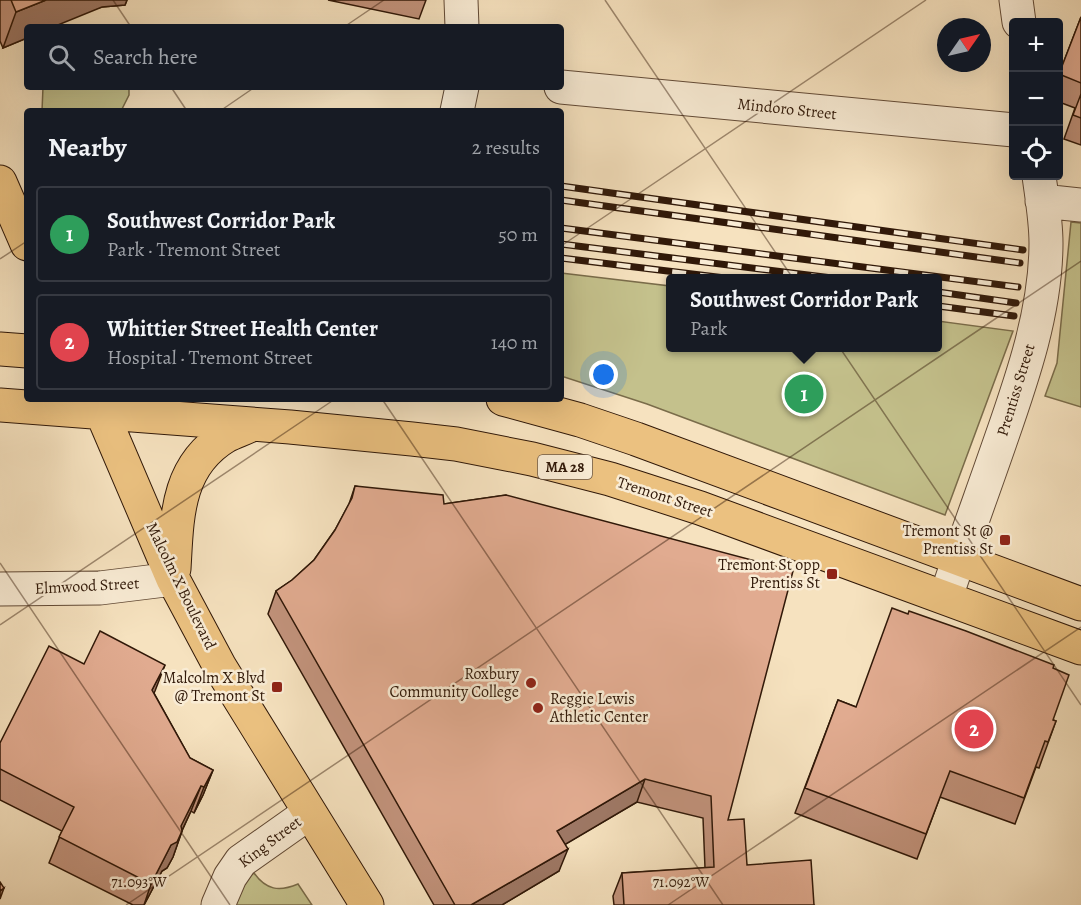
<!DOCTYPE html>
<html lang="en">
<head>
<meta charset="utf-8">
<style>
  body { margin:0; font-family:Alegreya,serif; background:#20242c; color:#f1f3f6 }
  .controls { position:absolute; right:18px; top:18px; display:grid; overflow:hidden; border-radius:6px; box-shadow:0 6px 24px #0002 }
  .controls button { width:54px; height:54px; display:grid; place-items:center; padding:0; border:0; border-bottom:2px solid #363941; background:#171b24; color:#f1f3f6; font:30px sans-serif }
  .compass { position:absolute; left:937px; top:18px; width:54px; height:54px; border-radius:50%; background:#171b24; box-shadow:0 6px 24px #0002; rotate:56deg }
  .you { position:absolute; left:604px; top:375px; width:21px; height:21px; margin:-15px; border:4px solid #fff; border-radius:50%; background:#1a73e8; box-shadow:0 0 0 9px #1a73e833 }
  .badge { display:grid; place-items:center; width:39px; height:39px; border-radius:50%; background:#b45309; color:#fff; font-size:20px; font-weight:700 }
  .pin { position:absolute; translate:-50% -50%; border:3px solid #fff; box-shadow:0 2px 6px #0006 }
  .popup { position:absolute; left:666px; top:274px; width:276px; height:78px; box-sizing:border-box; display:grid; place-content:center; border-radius:6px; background:#171b24; filter:drop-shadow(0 2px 4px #0005); font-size:20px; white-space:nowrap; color:#9ea1a6 }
  .popup b { font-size:22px; color:#f1f3f6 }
  .popup::after { content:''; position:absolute; left:50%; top:100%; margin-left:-12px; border:12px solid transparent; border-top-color:#171b24 }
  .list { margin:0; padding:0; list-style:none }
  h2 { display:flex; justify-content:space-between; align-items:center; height:78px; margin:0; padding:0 24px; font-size:26px }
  h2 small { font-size:20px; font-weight:400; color:#9ea1a6 }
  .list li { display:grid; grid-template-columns:39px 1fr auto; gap:18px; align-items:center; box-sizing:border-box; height:96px; margin:0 12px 12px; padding:0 12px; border:2px solid #363941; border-radius:6px }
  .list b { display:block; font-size:22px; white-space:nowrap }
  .list p { margin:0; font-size:20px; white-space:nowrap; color:#9ea1a6 }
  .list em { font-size:20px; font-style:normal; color:#9ea1a6 }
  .icon { flex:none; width:33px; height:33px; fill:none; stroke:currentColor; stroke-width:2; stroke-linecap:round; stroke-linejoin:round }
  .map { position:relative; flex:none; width:1081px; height:905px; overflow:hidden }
  .search { position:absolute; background:#171b24; box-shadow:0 6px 24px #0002; left:24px; top:24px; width:540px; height:66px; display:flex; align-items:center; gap:15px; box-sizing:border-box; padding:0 21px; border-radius:6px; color:#9ea1a6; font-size:22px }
  .panel { position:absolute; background:#171b24; box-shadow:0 6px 24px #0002; left:24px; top:108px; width:540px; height:294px; border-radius:6px }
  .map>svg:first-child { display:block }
</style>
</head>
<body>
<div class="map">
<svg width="1081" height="905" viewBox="0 0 1081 905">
  <rect width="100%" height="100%" fill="#f6e2bf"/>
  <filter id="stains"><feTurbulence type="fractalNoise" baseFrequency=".00333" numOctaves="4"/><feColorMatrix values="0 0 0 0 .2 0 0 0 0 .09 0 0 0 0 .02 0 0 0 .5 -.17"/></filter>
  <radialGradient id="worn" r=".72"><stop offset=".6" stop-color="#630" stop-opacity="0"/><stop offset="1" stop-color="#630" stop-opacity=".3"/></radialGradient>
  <!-- green -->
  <path fill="#c4c18c" stroke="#7a6c4a" stroke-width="1.5" d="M43 87H129V95L121 111H42Z
    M1071 222 1081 223V407L1045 396 1057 363Z
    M561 273 670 286V348H938V321L1013 331 945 515 647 404 561 376Z
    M254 873C266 890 279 892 298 884L312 905H235L245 880Z"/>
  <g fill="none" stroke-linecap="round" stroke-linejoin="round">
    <defs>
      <path id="minor" d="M461 0 462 27
        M1016 0 1019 22
        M561 87 1014 130
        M457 111 462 87
        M1042 201 1081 205
        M0 589 100 588 173 579
        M946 597C963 545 982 494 1000 442 1022 379 1046 311 1046 243 1046 221 1042 198 1039 176
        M218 905 230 877 241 861 309 813"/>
      <path id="major" d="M0 182 27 244
        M0 349 27 351
        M96 399 173 579 220 667 367 905
        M503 399 580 420 636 439 1081 604
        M0 405 290 427 412 439 456 444 532 459 610 479 700 508 1081 648
        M174 569C177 518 176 466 226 436 234 432 243 429 251 425"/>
    </defs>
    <!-- minor casing -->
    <use href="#minor" stroke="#624a36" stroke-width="35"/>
    <!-- major casing -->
    <use href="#major" stroke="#301808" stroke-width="35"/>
    <!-- minor -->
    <use href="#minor" stroke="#f9ecd5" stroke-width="33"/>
    <!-- major -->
    <use href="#major" stroke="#ebc180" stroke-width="33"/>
    <defs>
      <path id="rail" d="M561 186 1023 250
        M561 200 1020 263
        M561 228 1018 287
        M561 244 832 278
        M561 258 725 278
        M938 292 1016 303
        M938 306 1014 316"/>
    </defs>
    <!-- rail casing -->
    <use href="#rail" stroke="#301808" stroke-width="7"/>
    <!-- rail -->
    <use href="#rail" stroke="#f9ecd5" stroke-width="4.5" stroke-dasharray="14" stroke-linecap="butt"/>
  </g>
  <!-- wall -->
  <path fill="#c2937c" stroke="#301808" stroke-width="1.5" d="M0 0H127L125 5 102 7 27 27V38L3 48 0 41Z
    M328 0H426L419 19Z
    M1081 17V145L1064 139 1075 108 1059 102V74Z
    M355 486 444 504 506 495 728 820 747 865 814 905H614L613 896 622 873 705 868 703 818 637 802 565 844 559 871 502 905H434L268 614 276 591 292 580 314 560 335 530 349 504Z
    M84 664 154 693 190 758 213 770 203 795 194 813 191 811 182 831 173 857 167 868 162 871 144 905H133L49 863 62 831 0 800V743Z
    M1053 668V720L1056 721 1039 768 1036 767 1015 824 940 797 917 859 795 813 838 700 856 707Z"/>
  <!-- shaded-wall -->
  <path fill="#9e7865" stroke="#301808" stroke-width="1.5" d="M46 0H127L125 5 102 7 53 27H27V38L3 48 16 12Z
    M165 665 155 691 143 716 152 690Z
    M213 770 203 795 194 813 204 787Z
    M645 779 637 802 549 854 557 831Z
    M201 786 191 811 176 843 182 831 173 857 167 868 162 871 144 905 151 884Z
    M568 849 559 871 502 905H471Z
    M4 888 0 899V891Z"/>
  <!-- building -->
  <path fill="#e1ab90" stroke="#301808" stroke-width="1.5" d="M11 0H46L16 12Z
    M1081 17V83L1059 74Z
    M1081 94V118L1073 115Z
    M355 486 443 495 444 504 506 495 793 571 728 820 744 819 747 865 811 860 814 905H624L622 873 714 867 711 796 645 779 557 831 568 849 471 905H455L276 591 292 580 314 560 335 530 352 498Z
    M892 608 908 614 909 611 966 631 1054 665 1053 668 1069 675 1053 720 1056 721 1048 742 1045 741 1024 798 950 771 926 834 805 788 838 700 856 707Z
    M100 631 165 665 152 690 190 758 213 770 204 787 201 786 181 826 182 831 177 842 171 845 151 884 59 837 74 807 0 769V743L49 646 84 664Z
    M0 882 4 888 0 891Z"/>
  <!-- ticks -->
  <path fill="none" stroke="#301808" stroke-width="1.5" stroke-opacity="0.45" d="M113 0 131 27M605 0 1081 705M344 27 384 0M171 87 187 111M220 111 255 87M561 246 926 0M0 259 27 241M382 399 723 905M0 563 230 905M0 625 335 399M126 905 1081 261M668 905 1081 627"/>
  <!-- markers -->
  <g fill="#8f2418" stroke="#f9ecd5" stroke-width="2">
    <rect x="999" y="534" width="12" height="12" rx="3"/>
    <rect x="826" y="568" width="12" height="12" rx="3"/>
    <circle cx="531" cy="683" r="6"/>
    <rect x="271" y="681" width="12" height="12" rx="3"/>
    <circle cx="538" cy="708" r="6"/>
  </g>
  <g text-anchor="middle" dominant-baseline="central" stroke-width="5" stroke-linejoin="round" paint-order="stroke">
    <!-- shield labels -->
    <rect fill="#f9ecd5" stroke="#6c5846" stroke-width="1.5" x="538" y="455" width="54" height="24" rx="4.5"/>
    <g font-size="15" font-weight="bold" fill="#301808">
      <text x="565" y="467">MA 28</text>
    </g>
    <!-- street labels -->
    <g font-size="16" fill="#301808" stroke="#f9ecd5">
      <text transform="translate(787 109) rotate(6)">Mindoro Street</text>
      <text transform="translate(1016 390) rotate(-73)">Prentiss Street</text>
      <text transform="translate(665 497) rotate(18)">Tremont Street</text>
      <text transform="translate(87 586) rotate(-3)">Elmwood Street</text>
      <text transform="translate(181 586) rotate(64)">Malcolm X Boulevard</text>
      <text transform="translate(270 842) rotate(-37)">King Street</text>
    </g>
    <!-- poi labels -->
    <g font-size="16" fill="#301808" stroke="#f9ecd5" text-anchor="end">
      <text x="993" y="531">Tremont St @<tspan x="993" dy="18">Prentiss St</tspan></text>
      <text x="820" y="565">Tremont St opp<tspan x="820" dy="18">Prentiss St</tspan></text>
      <text x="519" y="674">Roxbury<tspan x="519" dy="18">Community College</tspan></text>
      <text x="265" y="678">Malcolm X Blvd<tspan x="265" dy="18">@ Tremont St</tspan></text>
      <text x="550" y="699" text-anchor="start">Reggie Lewis<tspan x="550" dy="18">Athletic Center</tspan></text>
    </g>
  </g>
  <g font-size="15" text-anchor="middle" fill="#301808" stroke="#f9ecd5" stroke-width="5" stroke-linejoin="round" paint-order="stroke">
    <text x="139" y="887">71.093°W</text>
    <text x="681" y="887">71.092°W</text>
  </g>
  <rect width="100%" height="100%" filter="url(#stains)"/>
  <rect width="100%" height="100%" fill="url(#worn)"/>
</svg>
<div class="controls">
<button>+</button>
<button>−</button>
<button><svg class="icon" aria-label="locate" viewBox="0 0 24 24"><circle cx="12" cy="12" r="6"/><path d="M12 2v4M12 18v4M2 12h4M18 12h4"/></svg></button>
</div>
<svg class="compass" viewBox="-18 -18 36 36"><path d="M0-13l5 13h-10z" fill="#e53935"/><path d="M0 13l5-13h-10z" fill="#9ea1a6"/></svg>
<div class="you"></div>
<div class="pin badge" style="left:804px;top:394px;background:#2e9e5b">1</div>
<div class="popup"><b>Southwest Corridor Park</b>Park</div>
<div class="pin badge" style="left:974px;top:729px;background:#e0444e">2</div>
<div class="search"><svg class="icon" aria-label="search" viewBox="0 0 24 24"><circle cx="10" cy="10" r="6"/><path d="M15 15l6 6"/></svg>Search here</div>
<section class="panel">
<h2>Nearby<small>2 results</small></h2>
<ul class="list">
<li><span class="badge" style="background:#2e9e5b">1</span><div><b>Southwest Corridor Park</b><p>Park · Tremont Street</p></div><em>50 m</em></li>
<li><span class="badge" style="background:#e0444e">2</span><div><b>Whittier Street Health Center</b><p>Hospital · Tremont Street</p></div><em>140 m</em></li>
</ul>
</section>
</div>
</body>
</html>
